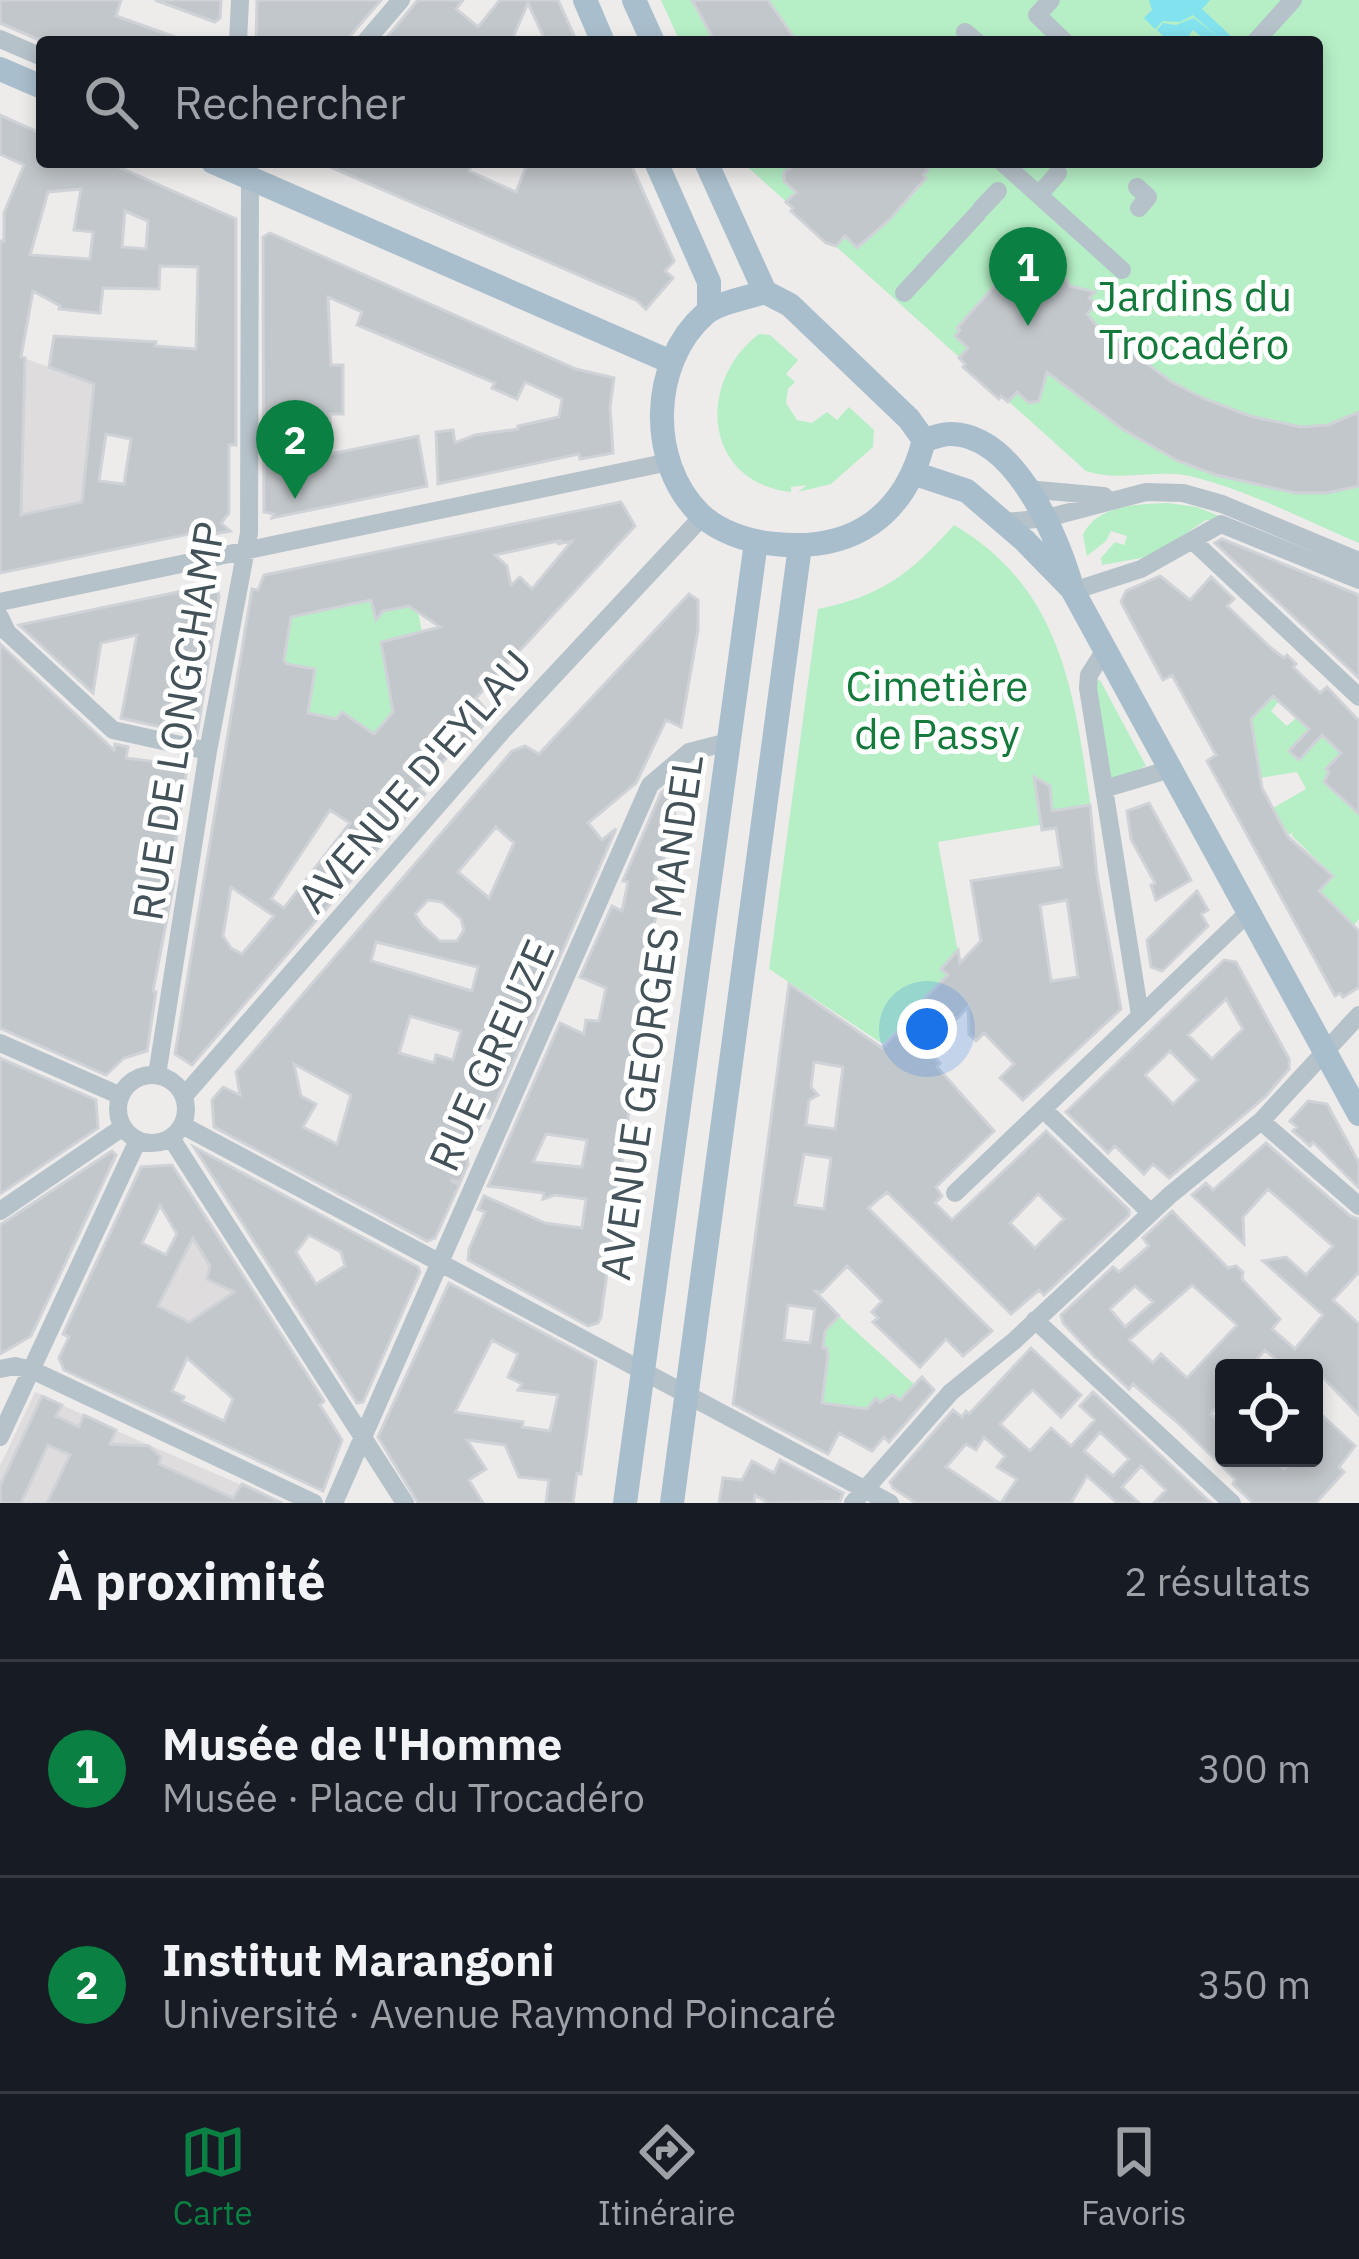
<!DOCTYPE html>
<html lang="fr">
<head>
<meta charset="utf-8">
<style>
  body { margin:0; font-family:"IBM Plex Sans",sans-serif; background:#242831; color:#f1f3f6 }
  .controls { position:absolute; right:36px; bottom:36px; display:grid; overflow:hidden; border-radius:12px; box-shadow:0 6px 18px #0003 }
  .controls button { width:108px; height:108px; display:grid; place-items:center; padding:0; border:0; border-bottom:3px solid #363941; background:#171b24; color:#f1f3f6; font:60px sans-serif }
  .you { position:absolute; left:927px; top:1029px; width:42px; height:42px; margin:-30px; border:9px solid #fff; border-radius:50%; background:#1a73e8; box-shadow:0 0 0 18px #1a73e833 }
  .badge { display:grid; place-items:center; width:78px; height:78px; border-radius:50%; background:#0b8043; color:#fff; font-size:39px; font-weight:700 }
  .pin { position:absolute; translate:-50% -99px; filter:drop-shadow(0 3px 6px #0008) }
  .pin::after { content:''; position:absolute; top:63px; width:42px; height:36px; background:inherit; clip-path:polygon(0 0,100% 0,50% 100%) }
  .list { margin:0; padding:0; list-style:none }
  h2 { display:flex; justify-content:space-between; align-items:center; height:156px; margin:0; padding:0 48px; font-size:51px }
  h2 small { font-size:39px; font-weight:400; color:#9ea1a6 }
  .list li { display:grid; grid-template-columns:78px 1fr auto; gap:36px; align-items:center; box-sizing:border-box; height:216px; padding:0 48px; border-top:3px solid #363941 }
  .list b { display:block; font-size:45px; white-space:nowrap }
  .list p { margin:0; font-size:39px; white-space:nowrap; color:#9ea1a6 }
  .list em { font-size:39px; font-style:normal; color:#9ea1a6 }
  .icon { flex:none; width:66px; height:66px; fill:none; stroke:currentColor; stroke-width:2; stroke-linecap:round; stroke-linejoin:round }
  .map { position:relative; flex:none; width:1359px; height:1503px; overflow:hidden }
  .search { position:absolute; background:#171b24; box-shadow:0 6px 18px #0003; left:36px; right:36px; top:36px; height:132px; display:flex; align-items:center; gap:30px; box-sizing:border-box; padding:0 42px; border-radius:12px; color:#9ea1a6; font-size:45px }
  .sheet { height:588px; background:#171b24 }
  nav { display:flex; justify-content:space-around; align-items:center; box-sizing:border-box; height:168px; border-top:3px solid #363941; background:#171b24; font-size:33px; color:#9ea1a6 }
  nav a { display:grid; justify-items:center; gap:6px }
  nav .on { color:#0b8043 }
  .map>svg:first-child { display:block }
</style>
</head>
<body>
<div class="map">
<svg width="1359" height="1503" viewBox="0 0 1359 1503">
  <rect width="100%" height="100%" fill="#eeebeb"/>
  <!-- education -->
  <path fill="#dfdcdd" d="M5 351 94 384 82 502 0 519V356Z
    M205 1213 255 1292 185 1337 147 1330Z
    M35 1392 119 1432 283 1503H0V1466Z"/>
  <!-- green -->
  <path fill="#b6efc6" d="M661 0H1359V543C1304 520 1248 490 1190 476 1156 469 1120 482 1086 471L742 162H1317V42H680Z
    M759 334 770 335 798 360 786 374 795 382 788 389 786 403 797 420 812 423 827 412 837 420 849 407 874 430 873 447 831 484 798 492 807 485 791 487V492C703 482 696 382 759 334Z
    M1168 503 1197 507 1229 520H1206L1152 556 1102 565 1101 558 1115 542 1124 545 1127 536 1111 531 1106 541 1087 556 1083 535C1096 505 1139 504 1168 503Z
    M954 525C1068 592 1075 704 1093 822L1058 830 1051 823 938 842 960 963 883 1044 769 969 818 609C882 596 911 573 954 525Z
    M381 585 417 608 422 631 410 634 398 683 387 686 391 704 400 703 375 736 342 712 336 719 308 713 315 669 287 664 284 660 291 617 372 600 379 616Z
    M1100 680 1146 766 1115 780 1106 776 1096 681Z
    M1273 696 1279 701 1271 711 1287 726 1298 716 1315 723 1290 751 1322 735 1345 748 1326 769 1329 772 1325 777 1335 793 1359 814V919L1349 931 1338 910 1319 891 1333 875 1292 836 1293 832 1289 835 1273 808 1306 789 1297 772 1259 778 1251 719Z
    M839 1316 915 1385 901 1401 892 1395 880 1403 875 1399 860 1416 821 1403 827 1349 823 1348 825 1331Z"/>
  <!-- water -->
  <path fill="#82e2ed" d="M1149 0H1210L1202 9 1232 37 1227 42H1208L1193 30 1184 42H1169L1157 30 1163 23 1176 25 1194 18 1219 38 1193 15 1180 22 1163 21 1155 29 1144 18 1152 10Z"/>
  <!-- building -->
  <path fill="#c2c7cb" stroke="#cfd2d7" stroke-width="3" fill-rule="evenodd" d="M0 0H121L116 16 189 42H44L0 23Z
    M155 0H221L220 18 215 22Z
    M257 0H381L345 42H285L277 38V42H256Z
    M418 0H463L456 9 478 27 500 0H558L577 42H546L528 3 511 42H383Z
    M692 0H768L797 42H715Z
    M0 115 42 134V162H107L236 219V445H229V513L221 523 230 531 209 535 208 530 0 573V241H4V213L24 165 0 154ZM81 189 74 230 93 232 90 259 30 255 48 192ZM125 211 148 221 146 249 122 247ZM160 266 198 267 196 349 155 346 156 342 54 336 49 367 94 384 82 502 21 515 25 358 21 357 33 291 60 306 59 309 100 313 103 288 159 289ZM106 434 131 439 124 484 99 481Z
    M319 162H410L418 166 420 162H473L469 171 516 192 528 162H630L674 261 665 271 673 278 646 309 636 300Z
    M800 162H920L928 170 923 175 926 178 889 220 857 248 845 236 836 246 826 243 791 211 793 208 786 202 796 192 784 181V172Z
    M270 233 576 369 614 378 610 407 613 453 580 459 579 454 438 484 436 432 453 430 455 443 475 435 518 429V426L559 417 562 399 525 382 517 399 492 388 495 383 357 325 362 312 328 297 331 365H343V414H330L331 454 418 436 427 486 272 518 274 514 264 512 263 237Z
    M1026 258 1038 270 1047 260 1054 265 1059 260 1062 275 1070 286 1095 292 1089 298 1096 304 1087 314 1098 327 1170 381 1205 399 1250 416 1301 427 1328 425 1359 412V486L1327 493H1295L1216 475 1178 461 1124 430 1047 372 1039 401 1029 403 1017 392 1008 402 1001 396 999 399 963 367 965 364 959 358 968 348 955 336 960 330 957 328 1013 265Z
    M621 502 635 526 476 698 486 710 484 724 454 760 449 755 419 789 425 794 192 1065 175 1054 252 589 258 590 264 575ZM562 540 557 544 572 541 532 589 520 577 511 585 507 566 495 555ZM371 600 376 620 383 611 409 606 440 627 381 642 393 712 374 734 342 712 336 719 308 713 315 669 287 664 284 660 291 617ZM330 810 350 823 284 908 271 899ZM231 887 274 916 242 954 231 948 223 936Z
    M1222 539 1359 595V678L1215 543Z
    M1160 576 1190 600 1211 577 1234 599 1227 606 1271 648 1284 658 1287 655 1296 664 1293 667 1320 693 1327 687 1359 721V814L1324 782 1329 772 1326 769 1341 753 1322 735 1299 760 1289 751 1309 729 1273 696 1251 719 1262 788 1288 837 1333 876 1319 891 1359 931V987L1343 997 1340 993 1335 996 1207 761 1216 755 1172 675 1163 680 1121 602 1126 591Z
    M216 584 219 596 197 735 121 718 137 635 101 643 93 693 19 625Z
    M689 594 698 600V630L681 727 666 720 636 783 588 823 602 840 616 829 489 1118 485 1116 467 1152 468 1164 460 1182 450 1180 459 1185 435 1238 427 1241 214 1127 212 1100 223 1087 240 1095 236 1072 512 751 525 746 539 754ZM496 827 514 843 489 898 458 872ZM428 900 442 902 461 919 464 930 457 941H440L422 925 415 914ZM376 942 478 967 472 991 371 961ZM410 1016 461 1031 453 1060 436 1055 434 1063 399 1053ZM294 1064 351 1095 337 1144 303 1127 316 1104 301 1096Z
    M0 644 114 750 115 744 128 747 126 758 187 766 170 882H174L153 991 156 992 147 1051 124 1058 106 1075 0 1028Z
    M1034 777 1050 786 1052 811 1090 805 1097 876 1121 1009 1023 1100 1000 1078 1014 1064 984 1033 976 1041 969 1034 968 1007 949 1027 922 1001 948 975 941 969 958 950 960 963 981 941 971 881 1062 867 1056 828 1042 830ZM1067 900 1078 977 1051 981 1040 905Z
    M676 780 673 809 678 823 668 829 662 870 655 867 658 898 601 1317 598 1323 588 1326 468 1260 469 1249 485 1212 478 1209 484 1196 545 1223 582 1228 586 1199 555 1195 543 1199 544 1193 488 1186 560 1023 584 1034 586 1020 599 1021 606 988 580 977 612 906 622 911 628 882 623 881 661 793ZM546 1134 587 1140 582 1167 533 1162Z
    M1149 803 1191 880 1156 900 1151 885 1155 883 1131 839 1127 811Z
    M1197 891 1208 910 1201 914 1208 926 1162 971 1151 967 1147 940Z
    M1224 960 1236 962 1289 1059V1069L1265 1097 1169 1178 1153 1164 1144 1174 1115 1146 1108 1153 1066 1112ZM1226 999 1243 1029 1212 1059 1188 1035ZM1170 1051 1198 1080 1173 1104 1145 1075Z
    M789 984 882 1048 903 1026 940 1063 937 1067 994 1131 936 1187 942 1196 935 1203 952 1220 1046 1131 1129 1210V1215L1044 1295 1039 1290 1011 1314 887 1192 868 1208 992 1331 963 1356 946 1339 920 1367 873 1322 878 1318 872 1312 882 1301 847 1266 822 1292 815 1291 839 1316 825 1331 823 1348H827L828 1356 822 1403 867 1409 876 1398 880 1402 892 1395 900 1400 922 1377 934 1390 889 1442 884 1437 872 1451 839 1433 828 1454 733 1404ZM814 1062 843 1067 835 1129 806 1125 809 1100 818 1095 811 1087ZM804 1154 831 1158 824 1209 795 1205ZM1038 1194 1064 1219 1035 1248 1010 1223ZM788 1305 815 1309 810 1343 784 1340Z
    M0 1058 96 1100 98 1128 0 1194Z
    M1308 1101 1327 1104 1359 1163V1188L1313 1142 1310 1146 1293 1131 1297 1127 1290 1121Z
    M1266 1143 1350 1216 1359 1219V1272L1333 1300 1359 1324V1415L1314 1368H1286L1265 1350 1249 1368H1224V1397L1211 1414 1224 1427V1458H1273L1284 1469 1294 1458H1314V1425L1323 1416 1355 1446 1339 1467 1344 1472 1316 1503H1253L1233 1484 1235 1479 1177 1422 1133 1384 1129 1389 1094 1356 1063 1323 1061 1315 1113 1267 1119 1272 1149 1246 1143 1238 1172 1211 1228 1268 1236 1266 1243 1272 1242 1279 1280 1319 1272 1329 1295 1349 1323 1315 1263 1261 1286 1257 1306 1275 1333 1246 1268 1189 1243 1217 1244 1244 1192 1195 1206 1183 1213 1190ZM1192 1285 1237 1325 1187 1378 1161 1354 1153 1363 1129 1340ZM1135 1286 1153 1302 1125 1327 1110 1309Z
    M194 1147 418 1267 420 1272 363 1402 357 1403ZM309 1235 341 1252 345 1266 316 1284 296 1252Z
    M112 1151 116 1155 31 1336 0 1354V1225Z
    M172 1165 324 1401 320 1405 342 1440 323 1491 64 1370 59 1358 69 1337 63 1334 141 1167ZM160 1205 177 1234 166 1255 142 1243ZM193 1238 210 1266 207 1279 234 1292 189 1322 158 1306ZM187 1358 233 1399 224 1421 182 1401 184 1397 172 1391Z
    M449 1283 596 1361 581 1474 577 1473 573 1503H546L549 1480 519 1477 505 1445 467 1440 486 1469 469 1480 483 1503H418L378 1437ZM492 1340 518 1354 508 1377 522 1384 518 1390 558 1395 550 1431 522 1427 523 1422 455 1412Z
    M1031 1348 1081 1395 1061 1417 1033 1390 1024 1398 1000 1424 1030 1451 1051 1428 1071 1446 1095 1420 1080 1406 1093 1392 1211 1503H1154L1166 1490 1141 1466 1122 1487 1139 1503H1117L1087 1476 1071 1503H1001L1017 1479 997 1467 1005 1456 984 1437 976 1450 966 1444 946 1467 999 1503H916L893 1488 890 1482 953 1410 962 1417 966 1411 969 1414ZM1100 1432 1129 1459 1113 1476 1084 1451Z
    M42 1396 62 1405 56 1416 79 1427 84 1415 116 1430 110 1444 149 1446 161 1457 159 1464 233 1498 242 1484 282 1503H47L70 1455 48 1445 21 1503H0V1486Z
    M780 1460 843 1493 840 1501 768 1503 755 1495 754 1503H719L723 1478 742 1480 752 1461 774 1473Z"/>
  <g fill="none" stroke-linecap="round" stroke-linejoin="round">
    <!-- minor -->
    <path stroke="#b6c2c9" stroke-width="18" d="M1051 0 1037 15 1065 42
      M965 32 977 42
      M0 39 42 57
      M238 42 240 0
      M365 42 401 0
      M1255 42 1293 0
      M1002 162 1122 270
      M1137 187 1148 197 1139 208
      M1039 195 1058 173
      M981 209 998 191
      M904 293 978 213
      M1027 489 1104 496
      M1005 522 1047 518 1146 492 1183 493 1222 504 1359 561
      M1193 541 1359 697
      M1073 591 1141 569 1221 524 1359 580
      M0 602 669 462
      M0 617 7 632 113 730 208 751
      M1105 650 1089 675 1088 688 1140 1015
      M1104 789 1171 769
      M0 1043 121 1096
      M118 1109a34 34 0 1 1 68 0a34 34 0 1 1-68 0Z
      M157 1075 208 751 249 533 250 178 244 162
      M184 1096 505 728 702 517
      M1044 1110 1151 1213
      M1261 1121 1359 1206
      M182 1125 890 1503
      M171 1138 405 1503
      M955 1193 1250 911
      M0 1211 123 1127
      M1035 1320 1232 1503
      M0 1369 15 1366 32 1370 314 1503
      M0 1437 138 1140
      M334 1503 650 785 689 752 728 742
      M853 1503 951 1392 1014 1341 1170 1195 1261 1121 1359 1015"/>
    <!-- major -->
    <path stroke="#a9becc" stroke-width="24" d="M585 0 603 42
      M634 0 653 42
      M0 69 42 87
      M213 162 671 362
      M656 162 709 282V311
      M706 162 765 292 790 305 909 419 924 440C905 516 853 552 775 544 749 542 719 532 700 514 647 462 650 362 705 314 719 302 747 298 765 292
      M924 440C933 438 943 433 952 434 1016 436 1059 539 1073 591L1359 1114
      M916 474 967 491 1024 540 1072 589
      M625 1503 756 542
      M672 1503 800 546"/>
  </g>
  <g text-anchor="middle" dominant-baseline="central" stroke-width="10" stroke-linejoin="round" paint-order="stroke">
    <!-- park labels -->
    <g font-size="42" fill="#147a3c" stroke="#fff">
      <text x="1194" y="295">Jardins du<tspan x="1194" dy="48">Trocadéro</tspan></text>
      <text x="937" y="685">Cimetière<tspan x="937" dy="48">de Passy</tspan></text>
    </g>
    <!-- street labels -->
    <g font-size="42" fill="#435159" stroke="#fff">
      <text transform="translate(178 721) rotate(-81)">RUE DE LONGCHAMP</text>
      <text transform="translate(414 781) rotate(-49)">AVENUE D'EYLAU</text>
      <text transform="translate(651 1017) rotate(-82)">AVENUE GEORGES MANDEL</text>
      <text transform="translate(491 1055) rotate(-66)">RUE GREUZE</text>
    </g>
  </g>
</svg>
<div class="controls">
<button><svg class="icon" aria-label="locate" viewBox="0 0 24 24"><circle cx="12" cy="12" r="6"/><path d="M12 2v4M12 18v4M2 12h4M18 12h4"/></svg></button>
</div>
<div class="you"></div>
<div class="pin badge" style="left:1028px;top:326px">1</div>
<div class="pin badge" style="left:295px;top:499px">2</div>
<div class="search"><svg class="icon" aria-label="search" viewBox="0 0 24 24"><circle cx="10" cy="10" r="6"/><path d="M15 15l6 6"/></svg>Rechercher</div>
</div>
<section class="sheet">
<h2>À proximité<small>2 résultats</small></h2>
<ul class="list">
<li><span class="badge">1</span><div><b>Musée de l'Homme</b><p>Musée · Place du Trocadéro</p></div><em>300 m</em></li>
<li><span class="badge">2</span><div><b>Institut Marangoni</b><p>Université · Avenue Raymond Poincaré</p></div><em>350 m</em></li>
</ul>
</section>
<nav>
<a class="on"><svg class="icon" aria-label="map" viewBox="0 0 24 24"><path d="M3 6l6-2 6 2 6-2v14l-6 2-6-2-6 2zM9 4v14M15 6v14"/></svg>Carte</a>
<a><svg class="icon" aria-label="directions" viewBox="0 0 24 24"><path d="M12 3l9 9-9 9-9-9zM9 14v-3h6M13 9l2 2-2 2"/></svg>Itinéraire</a>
<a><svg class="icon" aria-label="saved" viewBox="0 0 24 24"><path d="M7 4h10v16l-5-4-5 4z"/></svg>Favoris</a>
</nav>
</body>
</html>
